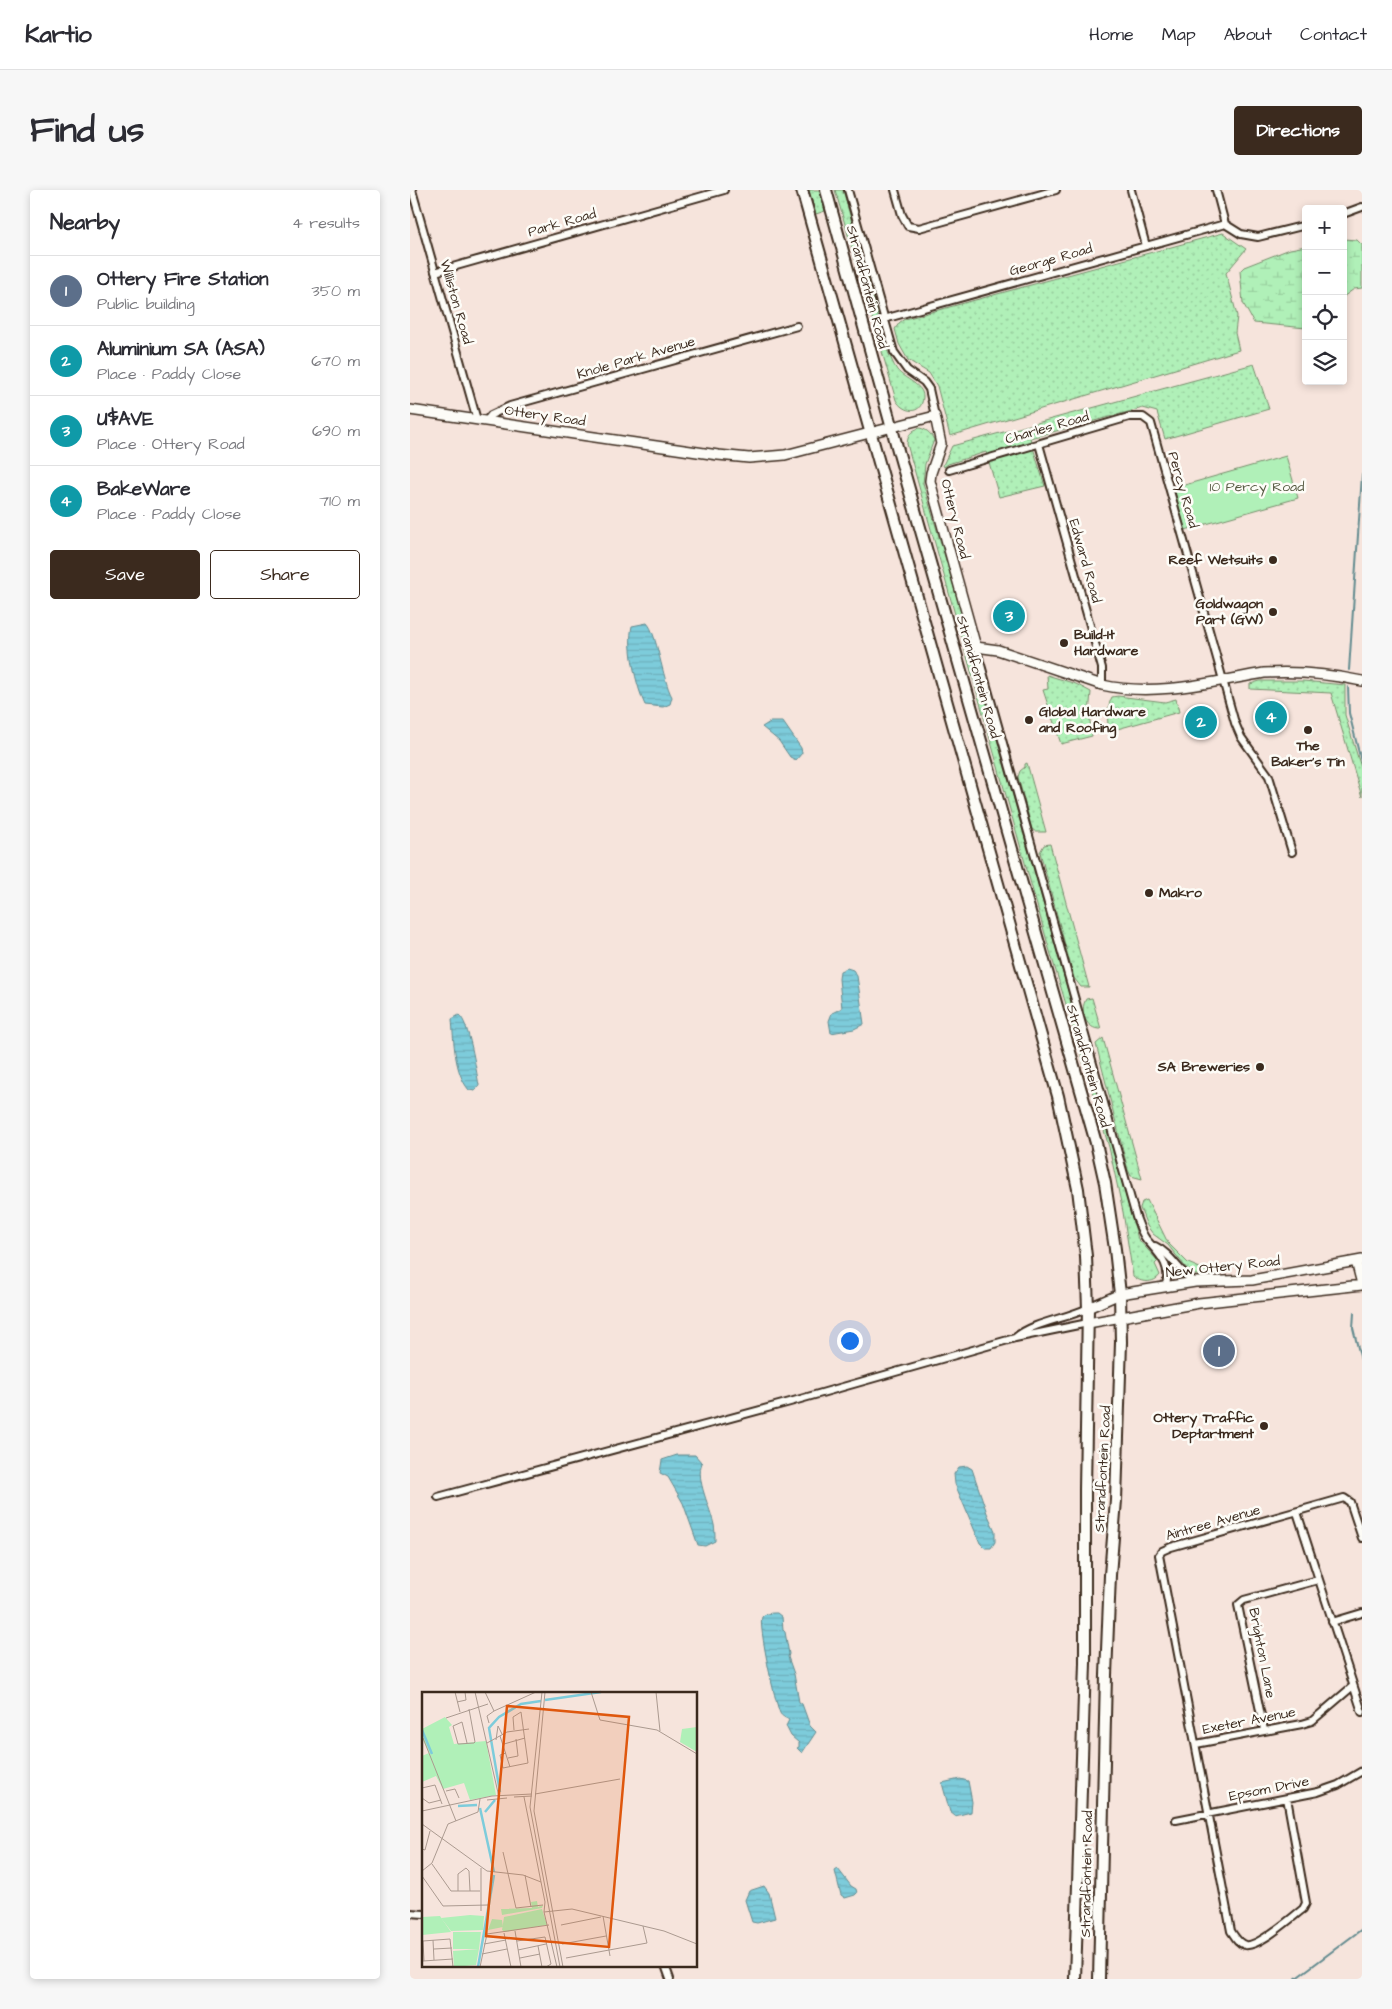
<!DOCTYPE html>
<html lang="en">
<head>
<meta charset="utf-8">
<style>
  body { margin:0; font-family:"Architects Daughter",sans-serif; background:#f7f7f7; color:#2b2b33 }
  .controls { position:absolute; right:15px; top:15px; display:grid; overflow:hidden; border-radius:5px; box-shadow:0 2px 8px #0003 }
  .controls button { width:45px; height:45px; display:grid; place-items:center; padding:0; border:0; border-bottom:1px solid #e1e1e2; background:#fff; color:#2b2b33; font:25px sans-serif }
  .you { position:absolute; left:439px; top:1150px; width:18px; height:18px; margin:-12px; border:4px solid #fff; border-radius:50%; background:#1a73e8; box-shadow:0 0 0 8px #1a73e833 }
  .badge { display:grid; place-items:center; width:32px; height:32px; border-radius:50%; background:#3b2a1e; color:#fff; font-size:16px; font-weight:700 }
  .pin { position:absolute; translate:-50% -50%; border:2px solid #fff; box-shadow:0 1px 5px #0006 }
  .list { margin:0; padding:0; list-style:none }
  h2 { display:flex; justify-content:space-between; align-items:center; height:65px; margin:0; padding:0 20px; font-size:21px }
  h2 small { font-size:16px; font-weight:400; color:#7c7c81 }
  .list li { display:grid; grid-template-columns:32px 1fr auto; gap:15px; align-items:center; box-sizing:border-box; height:70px; padding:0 20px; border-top:1px solid #e1e1e2 }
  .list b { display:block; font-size:19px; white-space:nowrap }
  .list p { margin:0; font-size:16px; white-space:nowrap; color:#7c7c81 }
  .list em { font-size:16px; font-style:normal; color:#7c7c81 }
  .actions { display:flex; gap:10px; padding:15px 20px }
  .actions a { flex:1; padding:11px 0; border:1px solid #3b2a1e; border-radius:5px; text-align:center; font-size:18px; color:#3b2a1e }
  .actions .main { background:#3b2a1e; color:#fff }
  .icon { flex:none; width:28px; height:28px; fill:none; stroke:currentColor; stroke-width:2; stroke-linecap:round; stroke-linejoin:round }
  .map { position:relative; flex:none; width:952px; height:1789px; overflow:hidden; border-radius:5px }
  header { display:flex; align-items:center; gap:30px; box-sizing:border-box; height:70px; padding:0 25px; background:#fff; border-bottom:1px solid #e1e1e2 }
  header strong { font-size:24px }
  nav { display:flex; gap:28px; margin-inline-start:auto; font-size:18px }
  .intro { display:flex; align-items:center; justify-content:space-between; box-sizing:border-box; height:120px; padding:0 30px }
  h1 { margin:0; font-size:35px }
  .button { padding:12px 22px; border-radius:5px; background:#3b2a1e; color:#fff; font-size:18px; font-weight:700 }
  main { display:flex; gap:30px; padding:0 30px }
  aside { flex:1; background:#fff; border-radius:5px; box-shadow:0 2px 8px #0003 }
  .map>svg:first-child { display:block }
</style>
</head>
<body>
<header>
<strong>Kartio</strong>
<nav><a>Home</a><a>Map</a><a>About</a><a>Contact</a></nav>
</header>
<div class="intro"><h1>Find us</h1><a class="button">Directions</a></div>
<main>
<aside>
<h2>Nearby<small>4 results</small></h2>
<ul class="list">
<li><span class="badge" style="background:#5c6f8a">1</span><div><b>Ottery Fire Station</b><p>Public building</p></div><em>350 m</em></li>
<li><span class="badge" style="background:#0f9aa8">2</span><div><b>Aluminium SA (ASA)</b><p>Place · Paddy Close</p></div><em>670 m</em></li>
<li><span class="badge" style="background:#0f9aa8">3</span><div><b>U$AVE</b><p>Place · Ottery Road</p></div><em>690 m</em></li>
<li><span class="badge" style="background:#0f9aa8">4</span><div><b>BakeWare</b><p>Place · Paddy Close</p></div><em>710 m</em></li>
</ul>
<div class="actions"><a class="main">Save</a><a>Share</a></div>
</aside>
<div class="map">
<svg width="952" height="1789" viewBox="0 0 952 1789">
  <defs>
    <pattern id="grass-dots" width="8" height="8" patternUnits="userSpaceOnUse" patternTransform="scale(1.25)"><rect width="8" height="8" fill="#b0f0b8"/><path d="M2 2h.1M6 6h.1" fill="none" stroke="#98ce9e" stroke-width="1.8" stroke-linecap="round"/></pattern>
    <pattern id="wetland-marsh" width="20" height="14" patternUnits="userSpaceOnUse" patternTransform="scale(1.25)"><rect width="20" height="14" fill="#b0f0b8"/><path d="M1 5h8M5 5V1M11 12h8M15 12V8" fill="none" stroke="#98ce9e"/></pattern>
    <pattern id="water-rules" width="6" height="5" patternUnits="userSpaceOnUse" patternTransform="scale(1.25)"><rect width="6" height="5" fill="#7dccdb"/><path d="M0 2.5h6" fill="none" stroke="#6dafbc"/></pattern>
  </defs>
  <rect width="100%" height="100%" fill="#f6e4dc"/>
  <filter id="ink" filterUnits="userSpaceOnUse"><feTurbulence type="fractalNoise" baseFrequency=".02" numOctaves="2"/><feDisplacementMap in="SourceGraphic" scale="10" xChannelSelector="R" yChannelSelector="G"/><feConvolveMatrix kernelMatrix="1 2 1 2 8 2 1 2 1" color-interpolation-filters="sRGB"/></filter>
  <g filter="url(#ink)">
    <!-- grass -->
    <path fill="url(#grass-dots)" stroke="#768d6b" d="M399 0H410L415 21 406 24Z
      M425 0H433L478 162C481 168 483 174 487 180 494 189 514 195 513 207 512 226 493 223 486 210Z
      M813 43 836 59 816 83 827 126 825 143 829 160 540 246 527 196 519 183 498 170 489 154 485 139 490 132 495 129Z
      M844 174 859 219 755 249 747 222 733 218 620 248 635 296 589 307 576 262 538 274 534 277 533 275 542 256Z
      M510 238C518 240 521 244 524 250L515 274 513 293 546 404 728 1049 748 1071 745 1074 750 1085C744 1094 730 1093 723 1086L713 1022 699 957 639 758 497 254C498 245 501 240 510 238Z
      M637 485 666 494 681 502 679 524 682 546 651 554 633 500 638 499Z
      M850 491H893L935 495V525L952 581V607L921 503 840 499V494Z
      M708 506 755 512 766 509 769 522 700 541C696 532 697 516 702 507Z
      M617 573 636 642H626L622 639 608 587 610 581 615 577V574Z
      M640 654 679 797H671L664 788 630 662 634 655Z
      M682 808 691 839C676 840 669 821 676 809Z
      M693 848 732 989 721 986 718 980 686 854Z
      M737 1010 758 1053 778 1073 797 1081V1085H785L777 1079 758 1055 743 1044 737 1036 730 1018 732 1012Z"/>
    <!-- wetland -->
    <path fill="url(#wetland-marsh)" stroke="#768d6b" d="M933 49 947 50 952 55V98L944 99 933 107Z
      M896 56V138L844 133 833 113 830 81 834 77 880 59Z"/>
    <!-- park -->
    <path fill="#b0f0b8" stroke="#768d6b" d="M876 266 888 308 775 340 764 298Z"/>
    <!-- water -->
    <path fill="url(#water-rules)" stroke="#638b8f" d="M237 433C247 443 252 488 262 507L260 514 253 517 235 515C226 495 217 457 222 436Z
      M360 532H373L391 558 392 563 386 570 380 567 369 551 352 537Z
      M437 778 443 780 447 786 454 834 444 839 421 843 419 831 422 823 432 818 429 789 430 781Z
      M49 825C59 832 66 880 69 895L65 901 59 900C44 882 44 852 42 829Z
      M267 1265H285L292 1273C285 1289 301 1319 304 1335 305 1340 305 1346 305 1351L295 1356 288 1355 273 1313 258 1287 250 1283 252 1270Z
      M557 1276 562 1279 577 1323 585 1341V1352L581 1358H575L570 1353 545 1294 544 1284 549 1277Z
      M367 1423 372 1427 373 1440 375 1442 379 1464 378 1467 384 1484 389 1512 392 1514 400 1536 406 1542 392 1563 387 1558 389 1557V1553L381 1546 376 1536 379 1530C376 1528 371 1526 370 1523 365 1512 348 1435 352 1427 355 1423 362 1423 367 1423Z
      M550 1589 558 1591 562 1612 561 1622 545 1626 540 1622 532 1593Z
      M428 1679 441 1696 446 1699 447 1703 445 1705 435 1708 431 1705 425 1681Z
      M354 1696 359 1703 365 1728 347 1733 342 1732 335 1710 339 1701Z"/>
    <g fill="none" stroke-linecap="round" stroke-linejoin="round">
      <!-- stream -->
      <path stroke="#638b8f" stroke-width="2" d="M939 480 952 285
        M938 497 939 523 952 575
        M944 1123 943 1138 952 1174
        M885 1789 952 1739"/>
      <defs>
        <path id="street" d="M2 0 67 230
          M438 0 484 162 497 180 514 192 519 199 525 226
          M485 0 492 25 498 36 509 38 646 0
          M721 0 736 56
          M806 0 815 34
          M933 24 952 17
          M815 34 831 44 848 47 896 35
          M25 82 314 0
          M474 129 815 34
          M76 231 81 225 100 216 387 136
          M629 254 692 478V495
          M539 280 719 227H733L741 233 825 533 831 547 859 586 882 662
          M566 457 726 1027C729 1035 731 1042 736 1049 749 1064 763 1076 755 1097
          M745 1056C762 1064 769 1083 785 1092
          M606 1147C624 1132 656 1129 678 1118
          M28 1307 380 1212 605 1148 678 1133
          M887 1322 952 1522
          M922 1432 952 1423
          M854 1540 828 1415 834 1410 908 1390
          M786 1554 892 1534 902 1531 943 1496
          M877 1608 896 1713 893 1719C882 1727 848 1758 835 1755 828 1753 825 1747 821 1741L749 1365 752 1361 761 1357 934 1308 940 1312 952 1348
          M766 1630 908 1602 928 1595 952 1581
          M0 1723 14 1724
          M255 1775 260 1789"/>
        <path id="secondary" d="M0 220 308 265 339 268 375 265 525 226 531 254 521 283 520 291 566 457 588 460 692 495C746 507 801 492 854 483 887 481 920 484 952 491
          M946 1071 952 1094
          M678 1118 710 1104 785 1092 842 1090 952 1070
          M678 1133 789 1113 952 1095"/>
        <path id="primary" d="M392 0 648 906 668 999 676 1066 678 1118 675 1299V1473L665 1789
          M416 0 489 264 686 953 695 993 705 1059 710 1104 711 1152 706 1310 700 1385 696 1485 689 1789"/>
      </defs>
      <!-- street casing -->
      <use href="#street" stroke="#3b2a1e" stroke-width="10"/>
      <!-- secondary casing -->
      <use href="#secondary" stroke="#3b2a1e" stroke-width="12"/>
      <!-- primary casing -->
      <use href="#primary" stroke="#3b2a1e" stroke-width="14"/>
      <!-- street -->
      <use href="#street" stroke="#fdfcf7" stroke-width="6"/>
      <!-- secondary -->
      <use href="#secondary" stroke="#fdfcf7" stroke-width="9"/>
      <!-- primary -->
      <use href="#primary" stroke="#fdfcf7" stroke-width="10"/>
    </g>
  </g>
  <!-- markers -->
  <g fill="#3b2a1e" stroke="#fdfcf7" stroke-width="2">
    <circle cx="863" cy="370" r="5"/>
    <circle cx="863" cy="422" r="5"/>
    <circle cx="654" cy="453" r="5"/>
    <circle cx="619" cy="530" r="5"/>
    <circle cx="898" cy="540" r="5"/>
    <circle cx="739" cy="703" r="5"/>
    <circle cx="850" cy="877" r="5"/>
    <circle cx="854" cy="1236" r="5"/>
  </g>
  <g text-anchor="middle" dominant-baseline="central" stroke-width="5" stroke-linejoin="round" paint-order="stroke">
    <!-- street labels -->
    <g font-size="14" fill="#3b2a1e" stroke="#fdfcf7">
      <text transform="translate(152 33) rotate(-16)">Park Road</text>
      <text transform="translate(641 70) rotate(-16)">George Road</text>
      <text transform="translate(457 97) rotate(75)">Strandfontein Road</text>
      <text transform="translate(46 112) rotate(74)">Williston Road</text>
      <text transform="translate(226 168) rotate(-16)">Knole Park Avenue</text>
      <text transform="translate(135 226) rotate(8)">Ottery Road</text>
      <text transform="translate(637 238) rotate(-16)">Charles Road</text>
      <text transform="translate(773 300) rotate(74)">Percy Road</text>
      <text transform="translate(545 329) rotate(76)">Ottery Road</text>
      <text transform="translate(675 371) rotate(74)">Edward Road</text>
      <text transform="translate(568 487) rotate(74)">Strandfontein Road</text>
      <text transform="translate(678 876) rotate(74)">Strandfontein Road</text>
      <text transform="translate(813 1077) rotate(-6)">New Ottery Road</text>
      <text transform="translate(693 1279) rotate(-87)">Strandfontein Road</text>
      <text transform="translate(803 1333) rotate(-16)">Aintree Avenue</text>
      <text transform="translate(852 1463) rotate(79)">Brighton Lane</text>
      <text transform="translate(839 1531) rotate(-11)">Exeter Avenue</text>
      <text transform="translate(859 1599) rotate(-11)">Epsom Drive</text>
      <text transform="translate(677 1684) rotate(-89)">Strandfontein Road</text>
    </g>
    <!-- park labels -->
    <g font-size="14" fill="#585c44" stroke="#fdfcf7">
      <text x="847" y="297">10 Percy Road</text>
    </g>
    <!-- poi labels -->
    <g font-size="14" font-weight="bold" fill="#3b2a1e" stroke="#fdfcf7" text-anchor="end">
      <text x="853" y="370">Reef Wetsuits</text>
      <text x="853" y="414">Goldwagon<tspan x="853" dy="16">Part (GW)</tspan></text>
      <text x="664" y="445" text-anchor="start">Build-It<tspan x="664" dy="16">Hardware</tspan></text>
      <text x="629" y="522" text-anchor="start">Global Hardware<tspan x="629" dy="16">and Roofing</tspan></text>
      <text x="898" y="556" text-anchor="middle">The<tspan x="898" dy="16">Baker's Tin</tspan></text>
      <text x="749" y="703" text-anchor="start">Makro</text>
      <text x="840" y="877">SA Breweries</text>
      <text x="844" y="1228">Ottery Traffic<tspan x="844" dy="16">Deptartment</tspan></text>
    </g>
  </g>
  <!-- overview -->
  <g transform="translate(12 1502)">
    <rect width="275" height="275" fill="#f6e4dc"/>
    <path d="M23 25 30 33 27 35 32 52 64 49 74 103 48 108 42 91 21 97 14 84 0 90V64L7 61 0 46V37ZM275 35V60L258 50 260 37ZM115 209 116 215 121 213 120 216 80 223 79 217 110 216 109 210ZM120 217 125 233 83 240 80 238 82 225ZM18 224 29 240 0 243V225ZM31 240H59L57 257H31Z" fill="#b0f0b8"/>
    <path d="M48 223 62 224 61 238 29 239 19 226ZM70 227 80 228 81 235 66 238Z" fill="#b0f0b8"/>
    <path d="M57 257 54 273 32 275 31 259Z" fill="#b0f0b8"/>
    <path fill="none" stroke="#7dccdb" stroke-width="2.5" d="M123 8 179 0M0 38 10 62M78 100 67 36 77 25 99 12 119 9M36 114 55 113M58 116 72 180M63 120 73 108M56 275 72 183"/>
    <path fill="none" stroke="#ab9a90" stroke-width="1" d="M33 0 38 20M53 0 77 105M63 0 72 19M120 0 108 115 138 275M123 0 112 119 141 275M169 0 178 28 235 38 275 62M234 0 238 39M35 10 44 8 43 0M24 26 66 12M67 31 65 24 72 19 114 0M78 44 88 75M1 46 34 129M74 48 76 34 80 42M45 51 40 30 31 34 36 52H37L52 51 53 50 47 17M65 51 85 40 107 37M82 52 103 46M84 61 78 63 81 76 106 71 99 20 91 25 92 38M86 66 96 64 94 47M0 96 13 93 20 112M24 99 33 97 37 106M113 102 198 87M92 105 110 104M102 105 123 210 122 220M0 106 7 111 19 108M65 108 85 106M0 119 70 104 110 102M0 132 65 179 101 183 119 190M0 157 3 158 8 139M81 160 94 216 121 213M10 172 29 199H58M59 176V219M0 179 10 171 26 132 56 120 58 107M103 183 109 215M0 184 21 214 66 213M36 199V182L44 176 47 179 48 199M122 220 150 217 242 239 275 252M122 220 135 275M181 224 188 264M139 233 179 225M93 239 99 275M82 241 89 275M11 248 12 268M95 249 123 245 129 272 124 275M62 252 84 248M140 252 184 244M116 254 120 275M12 257 30 256M96 258 124 252M60 262 85 257M98 266 118 262M144 266 225 251 221 234M1 269 31 267M2 269 1 249 28 247 31 275M58 275 65 242 127 233"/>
    <path fill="#df570d" fill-opacity="0.15" stroke="#df570d" stroke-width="2.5" d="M85 14 207 25 187 255 64 244Z"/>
    <rect width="275" height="275" fill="none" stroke="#3b2a1e" stroke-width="2.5"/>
  </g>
</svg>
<div class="controls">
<button>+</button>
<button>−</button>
<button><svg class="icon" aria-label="locate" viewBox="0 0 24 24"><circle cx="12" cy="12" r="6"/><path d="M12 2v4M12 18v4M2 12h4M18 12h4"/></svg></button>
<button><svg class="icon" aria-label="layers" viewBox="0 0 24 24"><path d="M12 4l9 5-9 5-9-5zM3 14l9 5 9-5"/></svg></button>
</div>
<div class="you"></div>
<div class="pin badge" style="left:809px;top:1161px;background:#5c6f8a">1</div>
<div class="pin badge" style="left:791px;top:532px;background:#0f9aa8">2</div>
<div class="pin badge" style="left:599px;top:426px;background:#0f9aa8">3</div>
<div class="pin badge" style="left:861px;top:527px;background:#0f9aa8">4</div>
</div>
</main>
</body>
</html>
